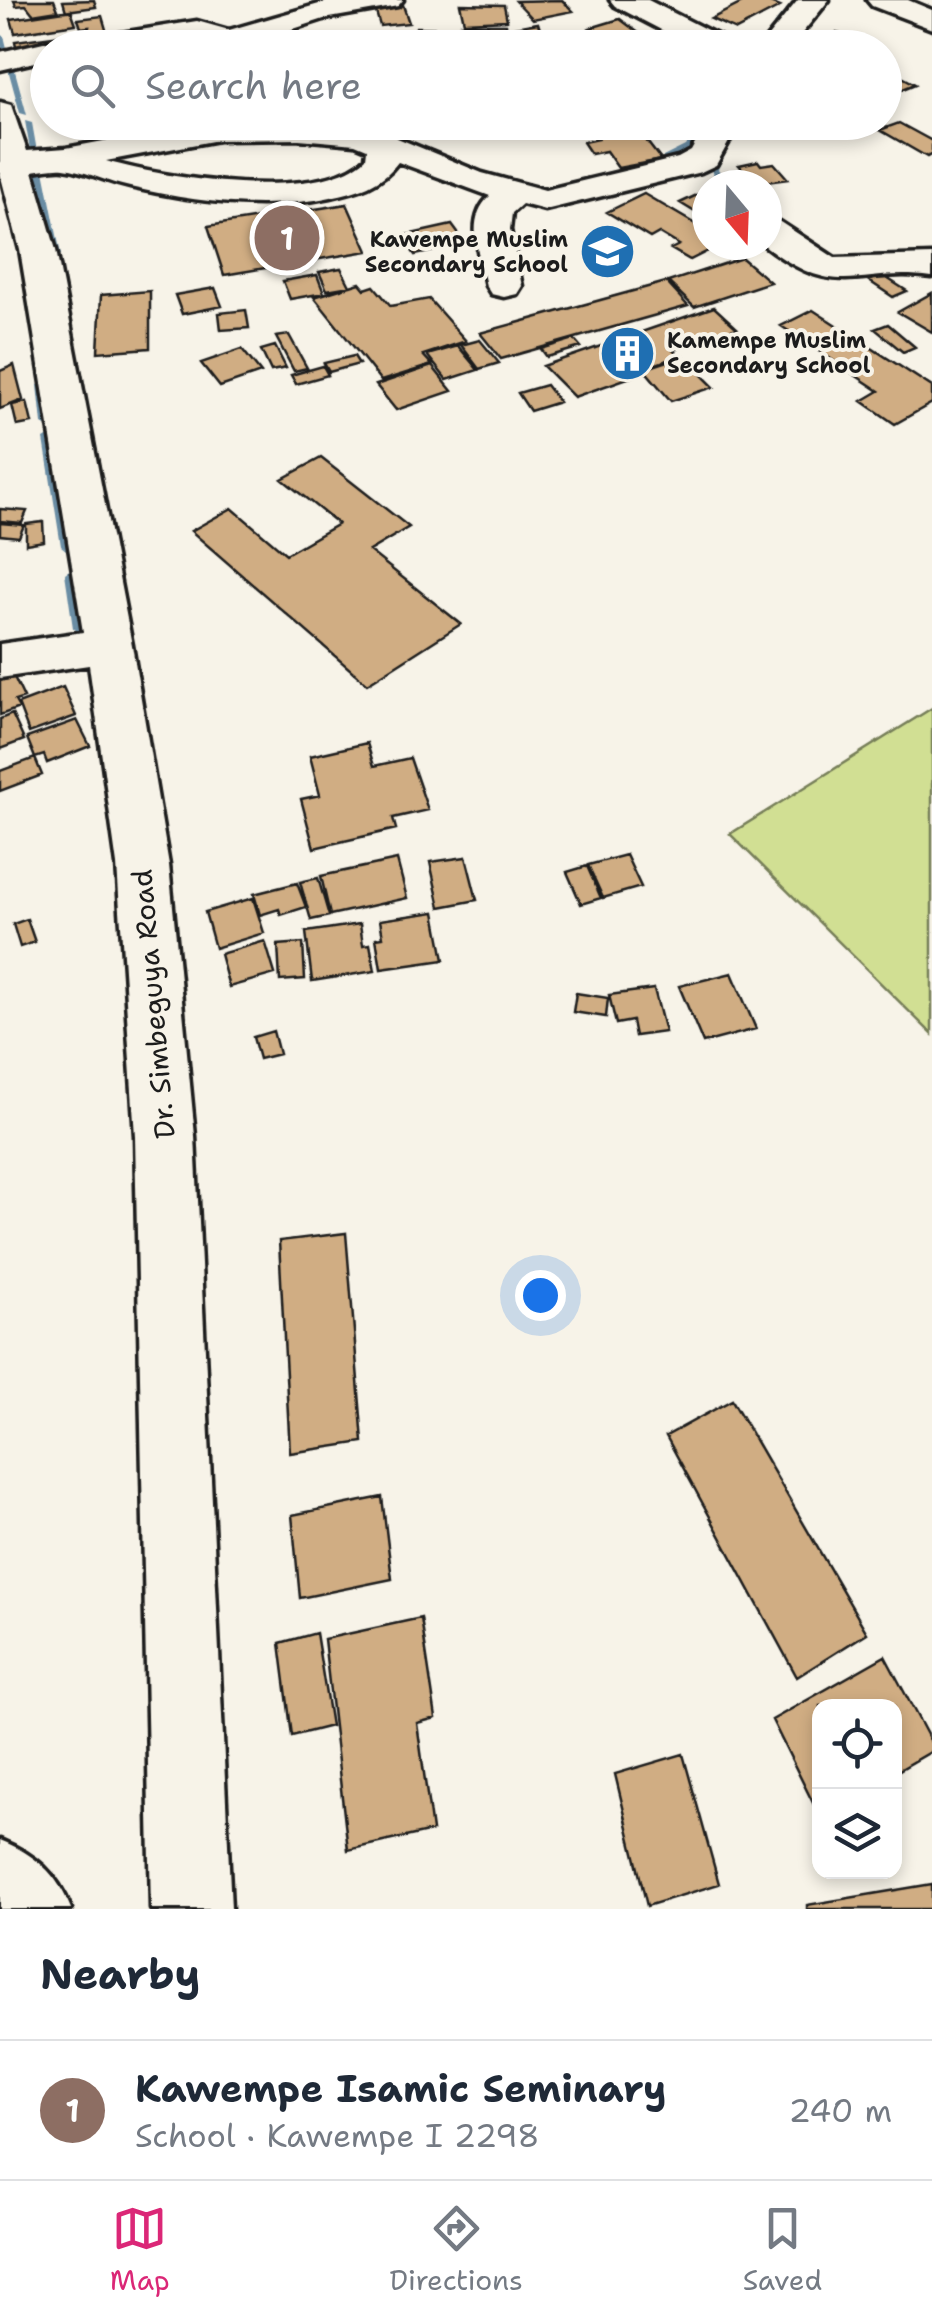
<!DOCTYPE html>
<html lang="en">
<head>
<meta charset="utf-8">
<style>
  body { margin:0; font-family:"Shantell Sans",sans-serif; background:#f2f2f3; color:#1f2937 }
  .controls { position:absolute; right:30px; bottom:30px; display:grid; overflow:hidden; border-radius:20px; box-shadow:0 5px 15px #0003 }
  .controls button { width:90px; height:90px; display:grid; place-items:center; padding:0; border:0; border-bottom:2px solid #e0e1e3; background:#fff; color:#1f2937; font:50px sans-serif }
  .compass { position:absolute; left:692px; top:170px; width:90px; height:90px; border-radius:50%; background:#fff; box-shadow:0 5px 15px #0003; rotate:161deg }
  .you { position:absolute; left:540px; top:1295px; width:35px; height:35px; margin:-25px; border:8px solid #fff; border-radius:50%; background:#1a73e8; box-shadow:0 0 0 15px #1a73e833 }
  .badge { display:grid; place-items:center; width:65px; height:65px; border-radius:50%; background:#db2777; color:#fff; font-size:32px; font-weight:700 }
  .pin { position:absolute; translate:-50% -50%; border:5px solid #fff; box-shadow:0 2px 10px #0006 }
  .list { margin:0; padding:0; list-style:none }
  h2 { display:flex; justify-content:space-between; align-items:center; height:130px; margin:0; padding:0 40px; font-size:42px }
  h2 small { font-size:32px; font-weight:400; color:#747a83 }
  .list li { display:grid; grid-template-columns:65px 1fr auto; gap:30px; align-items:center; box-sizing:border-box; height:140px; padding:0 40px; border-top:2px solid #e0e1e3 }
  .list b { display:block; font-size:38px; white-space:nowrap }
  .list p { margin:0; font-size:32px; white-space:nowrap; color:#747a83 }
  .list em { font-size:32px; font-style:normal; color:#747a83 }
  .icon { flex:none; width:55px; height:55px; fill:none; stroke:currentColor; stroke-width:2; stroke-linecap:round; stroke-linejoin:round }
  .map { position:relative; flex:none; width:932px; height:1909px; overflow:hidden }
  .search { position:absolute; background:#fff; box-shadow:0 5px 15px #0003; left:30px; right:30px; top:30px; height:110px; display:flex; align-items:center; gap:25px; box-sizing:border-box; padding:0 35px; border-radius:55px; color:#747a83; font-size:38px }
  .sheet { height:270px; background:#fff }
  nav { display:flex; justify-content:space-around; align-items:center; box-sizing:border-box; height:140px; border-top:2px solid #e0e1e3; background:#fff; font-size:28px; color:#747a83 }
  nav a { display:grid; justify-items:center; gap:5px }
  nav .on { color:#db2777 }
  .map>svg:first-child { display:block }
</style>
</head>
<body>
<div class="map">
<svg width="932" height="1909" viewBox="0 0 932 1909">
  <rect width="100%" height="100%" fill="#f7f3e8"/>
  <filter id="ink" filterUnits="userSpaceOnUse"><feTurbulence type="fractalNoise" baseFrequency=".01" numOctaves="2"/><feDisplacementMap in="SourceGraphic" scale="20" xChannelSelector="R" yChannelSelector="G"/><feConvolveMatrix kernelMatrix="1 2 1 2 8 2 1 2 1" color-interpolation-filters="sRGB"/></filter>
  <g filter="url(#ink)">
    <!-- green -->
    <path fill="#d1df93" stroke="#767e58" stroke-width="2.5" d="M932 708V1034L730 834Z"/>
    <g fill="none" stroke-linecap="round" stroke-linejoin="round">
      <!-- stream -->
      <path fill="#6a8da4" fill-rule="evenodd" d="M794 0H802L779 29H773V25Z
        M0 34 4 36 9 56 2 54Z
        M5 58 12 60 27 115 20 113Z
        M25 121 32 123 38 157 31 155Z
        M703 122H712C698 141 687 157 663 161V157L685 146Z
        M719 149 726 151 718 169 729 185H721L710 169Z
        M40 167 44 170 61 255 56 258 51 255 36 170Z
        M43 382 48 385 52 424 47 427 42 424 38 385Z
        M49 436 54 439 71 546 66 550 61 546 44 439Z
        M71 569 77 573 85 628 79 632 73 628 65 573Z"/>
    </g>
    <!-- building -->
    <path fill="#d0ad83" stroke="#1c1c1c" stroke-width="2.5" d="M14 0H54L58 10 33 14 26 5 16 6Z
      M94 0 96 7 66 11 63 1Z
      M562 0 573 11 533 19 516 1Z
      M748 0H763L780 7 736 30 711 19Z
      M402 2 409 23 380 26 374 5Z
      M460 4 504 5 507 20 464 22Z
      M71 10 76 24 15 33 11 19Z
      M102 16 107 33 87 36 89 27 81 28 78 19Z
      M620 19 640 34 610 43 590 28Z
      M538 23 544 42 515 44 509 28Z
      M461 24H506L507 35 461 34Z
      M416 27 446 28 444 35 436 38 413 37Z
      M590 30 612 44 583 48 567 37Z
      M84 32 86 42 17 51 15 41Z
      M836 33 859 39 851 48H823Z
      M647 36 657 44 643 48 609 46Z
      M473 39 511 40V47L472 46Z
      M884 67 915 84 891 94 884 90Z
      M586 122H632L661 160 618 168 606 151 591 154 583 142 598 139Z
      M699 122 688 137 655 140 647 126Z
      M899 123 932 141V154L927 157 880 130Z
      M758 161 761 165 774 163 788 179 743 185 736 177 747 174 739 165Z
      M644 194 707 231V245H720L690 260 671 249 679 245 659 233 650 238 607 212Z
      M699 194 707 199V207L695 212 680 203Z
      M347 204 368 251 224 275 208 226Z
      M452 225 466 244 415 255 402 236Z
      M742 258 770 282 694 307 668 282Z
      M341 268 350 286 327 290 319 272Z
      M317 275 324 293 290 299 283 281Z
      M882 275 907 291 893 297 869 281Z
      M666 282 688 306 501 359 480 333Z
      M360 283 365 289 374 286 391 306 429 299 466 341 423 355 432 365 381 381 314 297Z
      M215 288 222 306 182 314 175 295Z
      M150 291V348L98 352 101 295Z
      M932 293V332L898 312Z
      M714 307 737 328 673 350 679 356 642 369 645 372 574 397 543 366Z
      M246 310 249 328 221 330 219 313Z
      M813 310 932 387V403L895 424 862 401 879 391 781 326Z
      M888 324 915 347 903 352 875 329Z
      M289 335 307 368 294 371 276 337Z
      M574 339 581 347 547 357 541 349Z
      M480 340 499 363 479 369 461 345Z
      M275 346 286 368 271 371 261 350Z
      M458 346 478 370 447 380 427 355Z
      M242 349 261 373 220 387 201 363Z
      M354 356 359 364 329 372 324 363Z
      M683 356 714 387 671 401 644 369Z
      M14 365 23 400 0 409V371Z
      M323 366 328 375 296 384 291 375Z
      M432 366 452 391 396 410 376 385Z
      M546 385 559 402 530 411 518 393Z
      M27 402 32 423 17 426 12 405Z
      M321 458 409 527 369 551 461 624 367 684 191 531 232 508 286 554 338 524 282 479Z
      M0 509 27 511 22 523 0 521Z
      M43 522 44 541 26 544V524Z
      M0 523 24 525 19 537 0 535Z
      M14 677 24 698 15 701 19 708 0 715V681Z
      M63 687 76 716 29 733 18 704Z
      M12 714 24 740 0 749V719Z
      M77 720 90 746 47 763 44 755 35 758 27 738Z
      M367 743 374 766 410 758 428 810 393 818 396 829 314 848 301 799 320 795 310 756Z
      M35 758 42 775 0 791V771Z
      M626 855 641 887 603 898 588 865Z
      M466 857 477 900 440 907 430 862Z
      M397 860 407 898 330 915 321 876Z
      M587 866 601 898 581 904 567 872Z
      M318 878 329 916 311 920 300 882Z
      M297 883 306 907 281 915 279 909 260 915 254 894Z
      M253 898 264 933 215 948 205 912Z
      M435 912 444 960 381 969 376 938 383 937 380 920Z
      M27 919 35 942 20 947 13 924Z
      M360 924 363 945 370 944 375 971 312 981 306 932Z
      M265 941 275 974 229 987 220 954Z
      M303 943 305 979 280 981 278 945Z
      M732 973 756 1029 703 1043 679 986Z
      M654 989 665 1032 635 1036 632 1021 616 1024 609 995Z
      M576 993 608 998 606 1017 573 1012Z
      M273 1031 279 1054 259 1059 253 1037Z
      M346 1233 363 1442 290 1453 279 1241Z
      M732 1400 867 1633 797 1677 666 1436Z
      M382 1497 392 1579 300 1598 292 1515Z
      M421 1618 436 1718 417 1723 432 1831 348 1850 324 1639Z
      M316 1633 331 1726 292 1736 280 1643Z
      M885 1656 932 1744V1751L894 1773V1706H820V1817L772 1720Z
      M683 1754 719 1884 647 1906 615 1774Z
      M932 1884V1909H807V1905Z"/>
    <g fill="none" stroke-linecap="round" stroke-linejoin="round">
      <defs>
        <path id="minor" d="M333 0H403L398 6 324 19 235 48 195 39 137 48H48V59L0 70V52L48 41 58 43 197 21 229 30Z
          M610 0H648L731 42 735 48H696L615 6Z
          M798 0H829L790 48H759Z
          M867 0H908L932 10V29L872 6Z
          M0 102 11 105 27 151 66 148 205 122H333L373 128 482 173 545 190 678 158 691 151 707 122H740L716 165 701 172 545 210 522 204 512 213 510 230 522 286 517 294 504 297 491 294 486 286C480 256 464 219 490 196L398 162C381 185 358 191 331 197 265 211 195 202 130 187 109 183 83 170 64 168 54 167 43 170 33 171L56 250 132 645 169 865 195 1136 231 1909H151L135 1136 117 865 89 665 0 678V644L83 632 20 250 0 173ZM299 139 355 144 367 149 366 158C319 204 165 178 106 161L218 140Z
          M767 219 780 222 835 258 932 255V277C855 267 839 303 764 245Z
          M0 1840C36 1855 57 1873 71 1909H0Z"/>
      </defs>
      <!-- minor casing -->
      <use href="#minor" stroke="#1c1c1c" stroke-width="7"/>
      <!-- minor -->
      <use href="#minor" fill="#f7f3e8" fill-rule="evenodd"/>
    </g>
  </g>
  <!-- icons -->
  <defs>
    <symbol id="school-disc" viewBox="-11 -11 22 22"><circle r="9.5" fill="#1f6fb2" stroke="#f7f3e8"/><path d="M0-5L7-2L0 1L-7-2ZM-4 1L0 2.5L4 1V4Q0 6-4 4Z" fill="#fff"/></symbol>
    <symbol id="building-disc" viewBox="-11 -11 22 22"><circle r="9.5" fill="#1f6fb2" stroke="#f7f3e8"/><path d="M-4-6H4V6H1V3H-1V6H-4ZM-2.5-4.3h1.7v1.8h-1.7ZM.8-4.3h1.7v1.8H.8ZM-2.5-1h1.7V.8h-1.7ZM.8-1h1.7V.8H.8Z" fill="#fff"/></symbol>
  </defs>
  <g fill-rule="evenodd">
    <use href="#school-disc" x="576" y="220" width="63" height="63"/>
    <use href="#building-disc" x="596" y="322" width="63" height="63"/>
  </g>
  <g text-anchor="middle" dominant-baseline="central" stroke-width="8" stroke-linejoin="round" paint-order="stroke">
    <!-- far-poi labels -->
    <g font-size="22" font-weight="bold" fill="#1c1c1c" stroke="#f7f3e8" text-anchor="end">
      <text x="568" y="239">Kawempe Muslim<tspan x="568" dy="25">Secondary School</tspan></text>
      <text x="667" y="340" text-anchor="start">Kamempe Muslim<tspan x="667" dy="25">Secondary School</tspan></text>
    </g>
    <!-- street labels -->
    <g font-size="28" fill="#1c1c1c" stroke="#f7f3e8">
      <text transform="translate(153 1004) rotate(-95)">Dr. Simbeguya Road</text>
    </g>
  </g>
</svg>
<div class="controls">
<button><svg class="icon" aria-label="locate" viewBox="0 0 24 24"><circle cx="12" cy="12" r="6"/><path d="M12 2v4M12 18v4M2 12h4M18 12h4"/></svg></button>
<button><svg class="icon" aria-label="layers" viewBox="0 0 24 24"><path d="M12 4l9 5-9 5-9-5zM3 14l9 5 9-5"/></svg></button>
</div>
<svg class="compass" viewBox="-18 -18 36 36"><path d="M0-13l5 13h-10z" fill="#e53935"/><path d="M0 13l5-13h-10z" fill="#747a83"/></svg>
<div class="you"></div>
<div class="pin badge" style="left:287px;top:238px;background:#8d6e63">1</div>
<div class="search"><svg class="icon" aria-label="search" viewBox="0 0 24 24"><circle cx="10" cy="10" r="6"/><path d="M15 15l6 6"/></svg>Search here</div>
</div>
<section class="sheet">
<h2>Nearby<small></small></h2>
<ul class="list">
<li><span class="badge" style="background:#8d6e63">1</span><div><b>Kawempe Isamic Seminary</b><p>School · Kawempe I 2298</p></div><em>240 m</em></li>
</ul>
</section>
<nav>
<a class="on"><svg class="icon" aria-label="map" viewBox="0 0 24 24"><path d="M3 6l6-2 6 2 6-2v14l-6 2-6-2-6 2zM9 4v14M15 6v14"/></svg>Map</a>
<a><svg class="icon" aria-label="directions" viewBox="0 0 24 24"><path d="M12 3l9 9-9 9-9-9zM9 14v-3h6M13 9l2 2-2 2"/></svg>Directions</a>
<a><svg class="icon" aria-label="saved" viewBox="0 0 24 24"><path d="M7 4h10v16l-5-4-5 4z"/></svg>Saved</a>
</nav>
</body>
</html>
